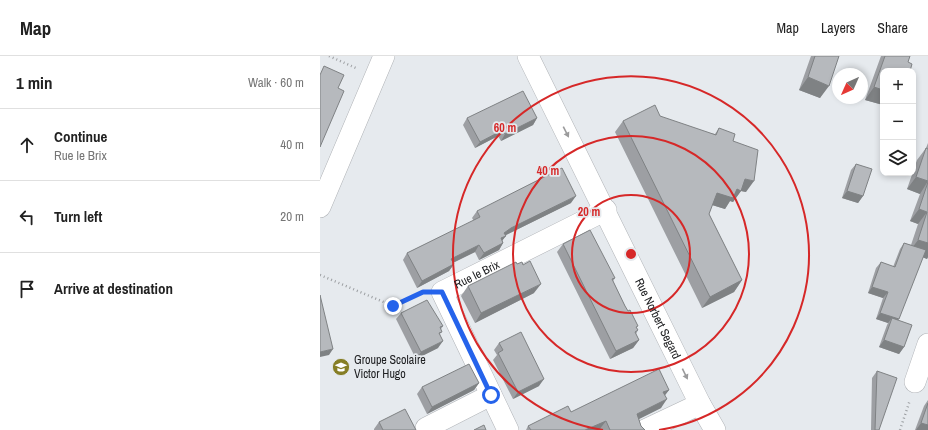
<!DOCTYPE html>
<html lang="en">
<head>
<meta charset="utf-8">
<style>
  body { margin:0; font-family:"Archivo Narrow",sans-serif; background:#f2f2f2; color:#222 }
  .controls { position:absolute; right:12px; top:12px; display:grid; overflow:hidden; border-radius:8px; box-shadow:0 2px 6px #0003 }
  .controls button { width:36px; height:36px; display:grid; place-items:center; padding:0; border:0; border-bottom:1px solid #e0e0e0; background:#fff; color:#222; font:20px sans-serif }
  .compass { position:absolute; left:512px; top:12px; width:36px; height:36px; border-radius:50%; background:#fff; box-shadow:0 2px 6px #0003; rotate:225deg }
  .stop { position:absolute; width:12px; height:12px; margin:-9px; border:3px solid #2563eb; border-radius:50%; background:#fff }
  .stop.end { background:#2563eb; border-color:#fff; box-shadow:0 1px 4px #0008 }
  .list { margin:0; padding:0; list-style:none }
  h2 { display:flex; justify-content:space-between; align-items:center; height:52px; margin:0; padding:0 16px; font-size:17px }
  h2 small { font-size:13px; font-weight:400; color:#767676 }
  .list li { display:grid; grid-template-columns:26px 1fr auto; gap:12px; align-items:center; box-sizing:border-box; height:72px; padding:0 16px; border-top:1px solid #e0e0e0 }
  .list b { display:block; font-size:15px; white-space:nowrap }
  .list p { margin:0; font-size:13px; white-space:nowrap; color:#767676 }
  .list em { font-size:13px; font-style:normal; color:#767676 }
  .icon { flex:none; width:22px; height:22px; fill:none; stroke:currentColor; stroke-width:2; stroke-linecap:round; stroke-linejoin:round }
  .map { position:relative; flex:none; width:608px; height:374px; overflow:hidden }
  header { display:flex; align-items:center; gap:24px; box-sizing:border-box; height:56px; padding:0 20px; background:#fff; border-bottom:1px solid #e0e0e0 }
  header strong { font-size:19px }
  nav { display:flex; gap:22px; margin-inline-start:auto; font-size:14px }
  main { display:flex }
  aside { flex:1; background:#fff }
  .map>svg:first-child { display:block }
</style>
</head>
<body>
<header>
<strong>Map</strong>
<nav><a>Map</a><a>Layers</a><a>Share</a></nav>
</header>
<main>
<aside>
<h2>1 min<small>Walk · 60 m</small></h2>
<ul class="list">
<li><svg class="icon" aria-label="ahead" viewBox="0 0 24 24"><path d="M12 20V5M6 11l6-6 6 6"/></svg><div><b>Continue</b><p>Rue le Brix</p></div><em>40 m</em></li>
<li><svg class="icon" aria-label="left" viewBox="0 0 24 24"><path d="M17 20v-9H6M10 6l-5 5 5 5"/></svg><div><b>Turn left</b></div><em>20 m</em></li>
<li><svg class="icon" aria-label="arrive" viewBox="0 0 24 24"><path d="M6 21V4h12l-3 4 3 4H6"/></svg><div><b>Arrive at destination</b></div></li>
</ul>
</aside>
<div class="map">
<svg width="608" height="374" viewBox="0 0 608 374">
  <rect width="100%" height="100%" fill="#e6eaee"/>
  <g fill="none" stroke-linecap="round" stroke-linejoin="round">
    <defs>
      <g id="street">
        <path id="s1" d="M208 0 380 348 395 374"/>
        <path d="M0 151 64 0"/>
        <path d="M595 326 608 288"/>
        <path d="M106 372 171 339"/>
        <path id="s2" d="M188 374 122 236 286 154"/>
        <path d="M325 374 380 348"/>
      </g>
    </defs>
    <!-- street casing -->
    <use href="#street" stroke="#b0b3b7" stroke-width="22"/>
    <!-- path -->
    <path stroke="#9c9fa2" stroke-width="2.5" stroke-dasharray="1 3" stroke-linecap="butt" d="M9 0 38 13
      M0 219 73 250 101 237
      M580 374 590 344"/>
    <!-- street -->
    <use href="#street" stroke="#fff" stroke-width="21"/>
  </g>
  <!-- wall -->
  <path fill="#9d9fa3" d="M491 0H519L500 42 479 34Z
    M561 0H590L563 15V49L545 44Z
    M147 62H217L213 69 181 85 178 80 155 92 143 69Z
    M303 65 395 78 399 72 413 85 426 136 421 135 413 146 410 145 405 153 392 149 389 158 422 224 414 236 382 252 295 76Z
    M608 87V201L607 203 603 201 578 264 584 291 579 298 559 291 567 269 568 267 556 263 563 242 548 237 556 212 561 206 573 211 580 193 584 187 591 189 598 168 590 165 600 138 587 133 597 104 606 92Z
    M536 108 543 140 538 147 522 142 531 114Z
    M251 147 186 179 182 185 183 187 179 194 159 204 155 196 133 207 134 208 129 215 97 232 83 204 87 197 154 165 152 162 157 155Z
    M243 188 295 222 293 225 305 250 318 274 316 278 319 284 313 292 290 303 237 196Z
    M148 230 214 237 155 267 141 240Z
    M81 257 123 270 121 273 118 292 96 303 76 263Z
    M179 287 219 330 193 343 173 304 177 299 174 294Z
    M557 315 559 374H551L552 322Z
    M159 327 154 334 107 358 97 338 102 331Z
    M349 334 345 339 341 352 319 363 321 370 325 374H206L208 370 251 356Z
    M608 344V374H595L604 350Z
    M59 366 96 374H54V373Z"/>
  <!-- shaded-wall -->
  <path fill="#7f8284" d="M488 21 509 30 500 42 479 34Z
    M554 31 563 34V49L545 44Z
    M217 62 213 69 181 85 185 78Z
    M183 74 178 80 155 92 160 86Z
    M596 121 608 125 600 138 587 133Z
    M425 123 434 125 426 136 421 135 413 146 410 145 405 153 389 148 397 137 417 133Z
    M527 135 543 140 538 147 522 142Z
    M256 140 251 147 186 179 184 181 186 180 181 186 176 189 184 177 191 172Z
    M599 153 607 156 598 168 590 165Z
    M598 184 608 187V201L607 203 589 196Z
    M183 187 179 194 159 204 164 197Z
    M159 189 155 196 126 210 131 203Z
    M134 208 129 215 97 232 102 225Z
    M422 224 414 236 382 252 390 241Z
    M221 228 214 237 155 267 161 257Z
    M552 231 568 236 563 242 548 237Z
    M560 257 579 263 574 269 572 262 568 267 556 263Z
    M319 284 313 292 290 303 296 295Z
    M564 284 584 291 579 298 559 291Z
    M123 285 118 292 96 303 101 296Z
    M13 293 9 299 0 301V296Z
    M224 323 219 330 193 343 198 336Z
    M159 327 154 334 107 358 112 351Z
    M349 334 342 343 343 336Z
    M347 343 341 352 311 367 317 358Z
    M286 365 279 374H265Z
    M601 367 608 369V374H596Z"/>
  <!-- building -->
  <path fill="#b6b9bd" stroke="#7f8284" d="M495 0H519L509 30 488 21Z
    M565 0H590L588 6 592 8 590 15H563V34L554 31Z
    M4 10 24 19 18 32 24 35 0 91V19Z
    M203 35 217 62 185 78 183 74 160 86 147 62Z
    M335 49 340 60 396 79 399 72 415 78 413 85 438 94 434 125 425 123 421 135 417 133 413 142 397 137 389 158 422 224 390 241 303 65Z
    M606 92 608 93V125L596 121Z
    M536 108 552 113 543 140 527 135Z
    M242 112 256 140 191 172 184 177 186 180 181 182 183 187 164 197 159 189 131 203 134 208 102 225 87 197 160 161 157 155Z
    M608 126V187L598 184 607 156 599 153Z
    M270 174 295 222 292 223 305 250 308 255 310 254 318 270 316 271 318 274 315 276 319 284 296 295 243 188Z
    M584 187 606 194 579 263 560 257 568 236 552 231 561 206 575 211Z
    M210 205 221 228 161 257 148 230 196 206 197 208 202 206 203 209Z
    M0 239 13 293 0 296Z
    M107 244 123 270 120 271 122 276 119 277 123 285 101 296 81 257Z
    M572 262 592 269 584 291 564 284Z
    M201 276 224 323 198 336 178 297 183 294 179 287Z
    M149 308 159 327 112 351 102 331Z
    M339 313 349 334 343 336 347 343 317 358 321 370 325 374H290L286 365 265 374H211L208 370 248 350 251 356Z
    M557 315 577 322 559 374H555Z
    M608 347V369L601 367Z
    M85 353 96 374H63L59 366Z
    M164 369 166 374H154Z"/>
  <!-- one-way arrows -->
  <defs><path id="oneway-solid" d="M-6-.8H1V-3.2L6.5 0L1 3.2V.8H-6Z"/></defs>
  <g fill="#9b9b9c">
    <use href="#oneway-solid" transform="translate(246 76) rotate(63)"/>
    <use href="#oneway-solid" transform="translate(365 318) rotate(64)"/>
  </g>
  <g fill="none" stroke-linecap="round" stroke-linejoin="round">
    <!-- route -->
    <path stroke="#2563eb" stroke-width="5" d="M73 250 103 236H122L171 339"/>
  </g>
  <!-- distance rings -->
  <g fill="none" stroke="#d62828" stroke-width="2">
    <circle cx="311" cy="198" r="59"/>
    <circle cx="311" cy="198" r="118"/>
    <path d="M283 374A178 178 0 1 1 339 374"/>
  </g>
  <!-- icons -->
  <defs>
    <symbol id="school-disc" viewBox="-11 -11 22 22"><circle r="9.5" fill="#867e25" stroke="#e6eaee"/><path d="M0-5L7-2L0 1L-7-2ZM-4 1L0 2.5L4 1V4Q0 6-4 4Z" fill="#fff"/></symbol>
  </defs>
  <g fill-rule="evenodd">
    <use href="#school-disc" x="11" y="301" width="20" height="20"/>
  </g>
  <g text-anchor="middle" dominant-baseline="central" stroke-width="3.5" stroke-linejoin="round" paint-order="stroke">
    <!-- street labels -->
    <g font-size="12" fill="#202123" stroke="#e6eaee">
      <text stroke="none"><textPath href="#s2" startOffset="192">Rue le Brix</textPath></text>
      <text stroke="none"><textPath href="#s1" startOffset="293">Rue Norbert Segard</textPath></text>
    </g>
    <!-- poi labels -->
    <g font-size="12" fill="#202123" stroke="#e6eaee" text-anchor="start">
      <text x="34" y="304">Groupe Scolaire<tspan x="34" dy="14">Victor Hugo</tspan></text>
    </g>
  </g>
  <circle cx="311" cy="198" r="6" fill="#d62828" stroke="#e6eaee" stroke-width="2"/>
  <g font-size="12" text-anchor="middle" font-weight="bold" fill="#d62828" stroke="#e6eaee" stroke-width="3.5" stroke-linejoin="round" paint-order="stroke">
    <text x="185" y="76">60 m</text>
    <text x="228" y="119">40 m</text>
    <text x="269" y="160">20 m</text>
  </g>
</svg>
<div class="controls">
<button>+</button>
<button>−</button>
<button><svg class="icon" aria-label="layers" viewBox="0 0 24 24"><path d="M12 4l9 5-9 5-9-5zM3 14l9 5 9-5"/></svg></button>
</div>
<svg class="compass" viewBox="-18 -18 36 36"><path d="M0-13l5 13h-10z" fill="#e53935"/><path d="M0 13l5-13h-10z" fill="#767676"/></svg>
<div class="stop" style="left:171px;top:339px"></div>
<div class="stop end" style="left:73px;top:250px"></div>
</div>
</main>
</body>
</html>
